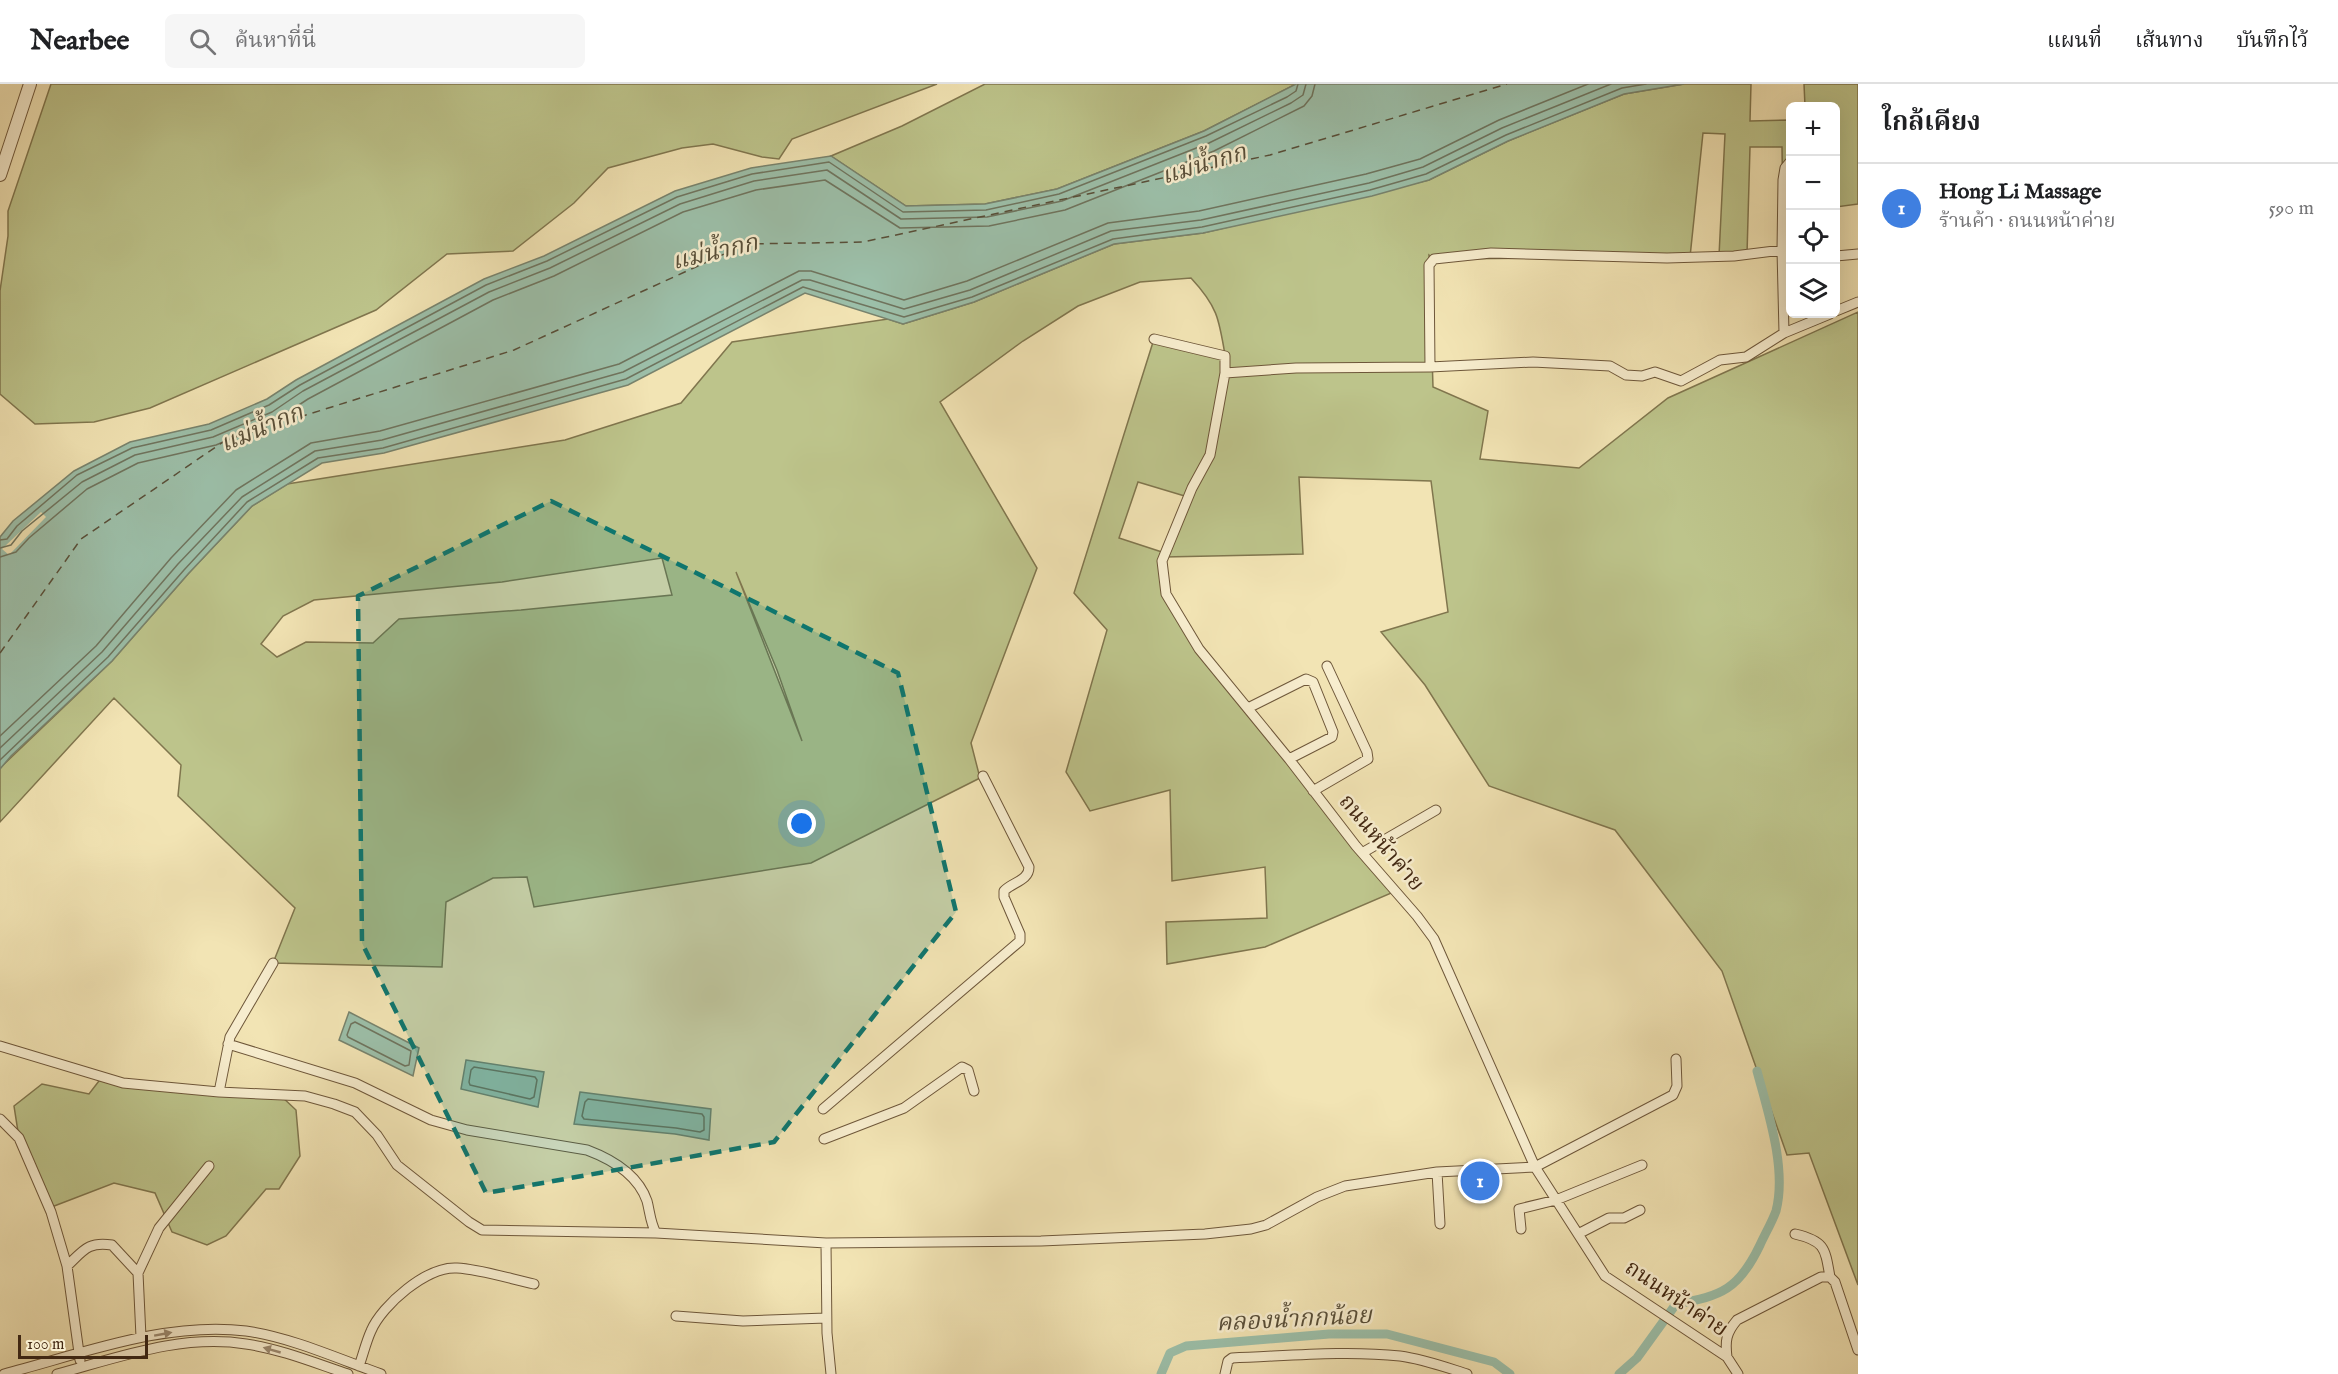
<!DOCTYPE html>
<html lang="th">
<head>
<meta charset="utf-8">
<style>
  body { margin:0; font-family:"IM FELL English","Noto Serif Thai",serif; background:#f6f6f6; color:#202124 }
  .controls { position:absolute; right:18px; top:18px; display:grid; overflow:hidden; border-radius:9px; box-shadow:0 6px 24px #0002 }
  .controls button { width:54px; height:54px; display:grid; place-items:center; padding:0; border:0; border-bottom:2px solid #e0e0e0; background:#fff; color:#202124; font:30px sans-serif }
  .scale { position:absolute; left:18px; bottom:15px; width:130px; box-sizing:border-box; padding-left:6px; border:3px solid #422812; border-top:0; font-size:16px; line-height:21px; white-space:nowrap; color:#422812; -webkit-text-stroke:4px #f7edce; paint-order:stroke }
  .you { position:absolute; left:802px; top:740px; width:21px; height:21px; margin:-15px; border:4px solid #fff; border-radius:50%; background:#1a73e8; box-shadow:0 0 0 9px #1a73e833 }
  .badge { display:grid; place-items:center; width:39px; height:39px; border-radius:50%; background:#8f2418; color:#fff; font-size:20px; font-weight:700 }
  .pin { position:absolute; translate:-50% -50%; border:3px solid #fff; box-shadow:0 2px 6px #0006 }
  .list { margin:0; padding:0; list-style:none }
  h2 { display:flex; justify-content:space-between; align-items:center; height:78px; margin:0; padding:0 24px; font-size:26px }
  h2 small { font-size:20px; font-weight:400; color:#757577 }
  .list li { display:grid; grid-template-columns:39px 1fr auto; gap:18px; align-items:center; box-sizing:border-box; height:90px; padding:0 24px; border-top:2px solid #e0e0e0 }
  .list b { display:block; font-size:22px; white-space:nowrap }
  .list p { margin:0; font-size:20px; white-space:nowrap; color:#757577 }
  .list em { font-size:20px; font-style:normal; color:#757577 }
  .icon { flex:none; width:33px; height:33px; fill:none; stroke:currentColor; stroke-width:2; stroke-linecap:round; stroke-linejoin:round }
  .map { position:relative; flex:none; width:1858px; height:1290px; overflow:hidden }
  header { display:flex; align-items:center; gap:36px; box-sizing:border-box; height:84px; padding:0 30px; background:#fff; border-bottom:2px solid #e0e0e0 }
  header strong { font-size:28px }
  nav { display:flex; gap:33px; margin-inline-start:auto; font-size:21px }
  .search { width:420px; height:54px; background:#f6f6f6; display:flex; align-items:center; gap:15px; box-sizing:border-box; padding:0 21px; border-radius:9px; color:#757577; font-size:22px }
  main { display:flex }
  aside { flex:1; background:#fff }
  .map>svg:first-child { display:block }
</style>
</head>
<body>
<header>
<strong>Nearbee</strong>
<div class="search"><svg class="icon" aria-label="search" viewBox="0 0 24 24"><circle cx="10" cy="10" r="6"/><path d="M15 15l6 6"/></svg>ค้นหาที่นี่</div>
<nav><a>แผนที่</a><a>เส้นทาง</a><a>บันทึกไว้</a></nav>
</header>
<main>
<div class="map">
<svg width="1858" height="1290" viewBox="0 0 1858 1290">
  <rect width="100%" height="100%" fill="#f2e4b4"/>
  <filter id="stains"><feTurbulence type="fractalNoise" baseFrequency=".00333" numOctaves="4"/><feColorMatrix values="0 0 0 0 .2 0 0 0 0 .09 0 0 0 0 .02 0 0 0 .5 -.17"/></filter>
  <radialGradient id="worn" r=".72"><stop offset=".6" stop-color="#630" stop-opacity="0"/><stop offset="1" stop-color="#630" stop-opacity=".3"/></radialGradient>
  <!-- green -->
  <path fill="#bdc48b" stroke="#80764e" stroke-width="1.5" fill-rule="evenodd" d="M51 0H937L792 55 779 75 762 73 713 60 682 64 608 84 574 119 513 167 447 170 376 226 150 324 94 338 35 340 0 310V207L8 152V127Z
    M985 0H1296L1204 47 1057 105 985 120 906 122 831 72 902 42Z
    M1684 0H1751L1750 37 1790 36V130L1783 131 1782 63H1750L1747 170 1719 172 1725 50 1703 49 1690 173 1434 175 1429 171 1433 303 1488 327 1480 375 1579 384 1668 314 1858 228V1201L1809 1069 1787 1071 1722 887 1615 746 1489 702 1425 601 1381 548 1448 528 1431 397 1299 393 1303 470 1164 473 1166 510 1181 534 1248 624 1396 807 1265 863 1167 880 1166 838 1267 834 1265 783 1172 797 1170 706 1090 727 1066 688 1107 546 1074 509 1154 255 1225 271C1219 234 1217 222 1191 194L1140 198 1078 222 1023 257 940 318 1037 484 971 659 980 694 811 779 534 823 527 793 493 794 446 818 442 883 273 879 295 824 178 712 181 681 114 614 0 738V684L112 577 188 490 252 422 287 400 565 356 681 319 732 258 888 235 903 240 974 218 1114 160 1203 149 1429 96 1508 57 1624 10ZM1138 398 1188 413 1165 469 1119 454ZM662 474 672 511 521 526 399 535 373 559 306 558 277 573 261 560 283 532 314 516 502 498ZM736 488 777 586 802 657Z
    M1804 0H1858V120L1836 123V22H1805Z
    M102 993 280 1011 296 1026 300 1072 279 1105H266L226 1152 207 1161 172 1148 155 1109 114 1099 49 1124 19 1054 14 1022 42 1000 89 1010Z"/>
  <!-- water -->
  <path fill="#9cbfa9" stroke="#78836d" stroke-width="1.5" d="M1296 0H1684L1624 10 1508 57 1429 96 1372 112 1203 149 1114 160 974 218 903 240 805 209 628 301 384 369 322 379 252 422 188 490 112 577 11 672 0 685V453L13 437 74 387 130 358 209 340 267 315 296 296 484 195 544 172 675 107 751 84 831 72 906 122 985 120 1057 105 1204 47Z
    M349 928 419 964 413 992 339 956Z
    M466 976 544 988 538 1023 461 1005Z
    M580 1008 711 1025 709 1056 675 1050 574 1040Z"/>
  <!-- pier -->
  <path fill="#f2e4b4" d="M41 428 46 433 9 471 2 465Z"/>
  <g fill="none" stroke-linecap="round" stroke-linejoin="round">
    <!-- shore -->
    <path stroke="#6f745e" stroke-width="1.5" d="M0 456 7 455 17 442 77 391 132 364 211 346 269 321 300 301 486 201 547 177 677 113 752 90 829 78 903 128 986 126 1059 110 1206 52 1287 13 1296 7 1298 0
      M0 464 11 461 22 447 82 398 135 371 213 353 272 328 303 307 489 208 550 184 680 120 754 97 827 86 901 135 987 133 1062 117 1209 59 1291 19 1303 11 1306 0
      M0 473 16 468 29 454 87 405 138 379 216 361 276 336 308 315 493 216 554 192 683 128 756 106 825 96 900 144 989 142 1065 126 1214 67 1304 22 1312 12 1315 0
      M0 652 96 562 171 474 236 406 311 359 380 347 619 280 799 187H811L904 216 967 197 1108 139 1199 127 1366 90 1420 75 1499 36 1588 0
      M0 664 102 568 178 480 242 413 315 367 382 356 623 288 802 196H810L904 225 970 206 1111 147 1201 136 1369 99 1423 83 1502 44 1611 0
      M0 676 108 573 184 486 247 418 318 374 383 364 626 295 803 203 904 233 972 213 1113 155 1202 143 1370 106 1426 90 1506 51 1622 4 1646 0
      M355 938 411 967 409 981 405 982 348 953 347 951 351 940Z
      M474 983 535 993 537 996 534 1013 530 1015 470 1001 469 998 471 986Z
      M588 1015 702 1030 704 1033V1046L700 1048 676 1044 584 1035 582 1032 585 1018Z"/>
    <!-- canal -->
    <path stroke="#9cbfa9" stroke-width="9" d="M1161 1290 1170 1269 1186 1262 1329 1250H1387L1494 1278 1510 1290
      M1619 1290 1637 1274 1676 1220C1722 1212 1739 1205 1760 1161 1765 1150 1772 1138 1776 1127 1787 1085 1768 1028 1757 987"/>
    <!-- ferry -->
    <path stroke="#584e38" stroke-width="1.5" stroke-dasharray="8 6" stroke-linecap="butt" d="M0 569 81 455 226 356 514 266 746 160 863 158 1270 71 1507 0"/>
    <defs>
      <path id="minor" d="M1836 172 1858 170
        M1836 227 1858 218
        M1784 249 1782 166 1783 96 1785 84 1790 78
        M1154 255 1225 272V289L1210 371 1192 404 1162 477 1166 510 1199 565 1289 675 1356 762 1417 832 1434 855 1535 1083 1605 1192 1727 1273 1738 1290
        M1430 283 1429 181 1434 175 1491 169 1667 174 1734 172 1782 166 1790 167
        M1225 289 1296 284 1430 283 1533 278 1610 282 1626 291 1642 292 1655 288 1681 297 1720 276 1746 273 1784 249 1830 230
        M1248 624 1306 595 1313 598 1333 648 1332 653 1289 675
        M1313 707 1368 675 1367 668 1327 582
        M1362 769 1436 726
        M228 960 355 999 431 1036 467 1046 587 1066C611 1075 638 1091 647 1117 650 1128 650 1138 656 1149
        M0 962 123 999 219 1008 305 1012 334 1020 355 1028 377 1051 397 1081 469 1138 482 1146 656 1149 826 1159 1041 1157 1205 1150 1251 1145 1266 1141 1317 1113 1345 1102 1437 1088 1535 1083 1673 1011 1677 1002 1676 975
        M219 1008 230 953 273 879
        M823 1025 1020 857V850L1004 813V807C1012 798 1029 797 1029 783L983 692
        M0 1035 19 1054 51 1128 67 1182 80 1276
        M824 1055 904 1024 962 983 968 986 974 1007
        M1437 1088 1440 1140
        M1521 1145 1519 1125 1556 1116 1642 1081
        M1578 1150 1609 1134H1624L1640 1126
        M1795 1150C1825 1157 1825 1164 1830 1193
        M826 1159 827 1249 831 1290
        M67 1182C83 1167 88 1157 112 1161L138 1189 141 1253
        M138 1189 159 1144 209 1082
        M676 1232 743 1237 826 1234
        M1727 1273C1725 1257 1726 1249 1737 1236L1821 1193H1830L1835 1198 1858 1266
        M359 1282C363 1271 366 1258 371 1247 382 1221 427 1182 457 1184 479 1185 511 1195 534 1200
        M4 1290C81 1270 166 1237 246 1247 290 1253 339 1275 381 1290
        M57 1290C120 1273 181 1250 246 1260 281 1265 315 1279 348 1290
        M1225 1290 1228 1277 1232 1274C1287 1272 1345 1266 1400 1272 1423 1275 1445 1283 1467 1290"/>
      <path id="tertiary" d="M0 91 30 0"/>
    </defs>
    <!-- minor casing -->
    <use href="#minor" stroke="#6e573a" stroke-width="11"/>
    <!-- tertiary casing -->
    <use href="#tertiary" stroke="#6e573a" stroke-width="14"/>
    <!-- minor -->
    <use href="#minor" stroke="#f7edce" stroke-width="9"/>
    <!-- tertiary -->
    <use href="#tertiary" stroke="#f7edce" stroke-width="12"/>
  </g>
  <!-- one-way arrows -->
  <defs><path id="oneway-solid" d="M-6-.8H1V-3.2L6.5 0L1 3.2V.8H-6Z" transform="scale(1.5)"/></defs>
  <g fill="#9c8a70">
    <use href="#oneway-solid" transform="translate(163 1250) rotate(-10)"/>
    <use href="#oneway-solid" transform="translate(272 1266) rotate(-164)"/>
  </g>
  <!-- marked area -->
  <path fill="#0f766e" fill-opacity="0.2" stroke="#0f766e" stroke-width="4.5" stroke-dasharray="12 8" stroke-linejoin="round" d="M551 417 898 589 956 828 774 1058 486 1109 362 859 358 512Z"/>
  <g text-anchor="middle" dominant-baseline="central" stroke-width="5" stroke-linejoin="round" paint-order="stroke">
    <!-- street labels -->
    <g font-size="22" fill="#422812" stroke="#f7edce">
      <text transform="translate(1381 759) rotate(50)">ถนนหน้าค่าย</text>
      <text transform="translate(1676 1215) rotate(34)">ถนนหน้าค่าย</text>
    </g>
    <!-- water labels -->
    <g font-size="24" font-style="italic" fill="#584e38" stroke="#f7edce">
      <text transform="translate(1204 81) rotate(-17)">แม่น้ำกก</text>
      <text transform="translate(715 169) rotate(-13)">แม่น้ำกก</text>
      <text transform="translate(262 345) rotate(-23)">แม่น้ำกก</text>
      <text transform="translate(1294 1236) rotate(-3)">คลองน้ำกกน้อย</text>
    </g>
  </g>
  <rect width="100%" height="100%" filter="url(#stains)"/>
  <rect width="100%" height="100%" fill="url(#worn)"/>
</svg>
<div class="controls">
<button>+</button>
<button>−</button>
<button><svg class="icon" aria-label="locate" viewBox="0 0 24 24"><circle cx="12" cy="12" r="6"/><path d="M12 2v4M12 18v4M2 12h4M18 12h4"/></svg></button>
<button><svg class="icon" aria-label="layers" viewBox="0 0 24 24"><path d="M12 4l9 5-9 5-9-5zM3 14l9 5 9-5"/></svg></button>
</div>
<div class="scale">100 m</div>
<div class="you"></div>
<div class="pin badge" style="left:1480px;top:1097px;background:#3f7fe0">1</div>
</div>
<aside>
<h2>ใกล้เคียง<small></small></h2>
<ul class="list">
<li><span class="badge" style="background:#3f7fe0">1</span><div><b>Hong Li Massage</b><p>ร้านค้า · ถนนหน้าค่าย</p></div><em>590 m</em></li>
</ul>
</aside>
</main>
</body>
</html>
